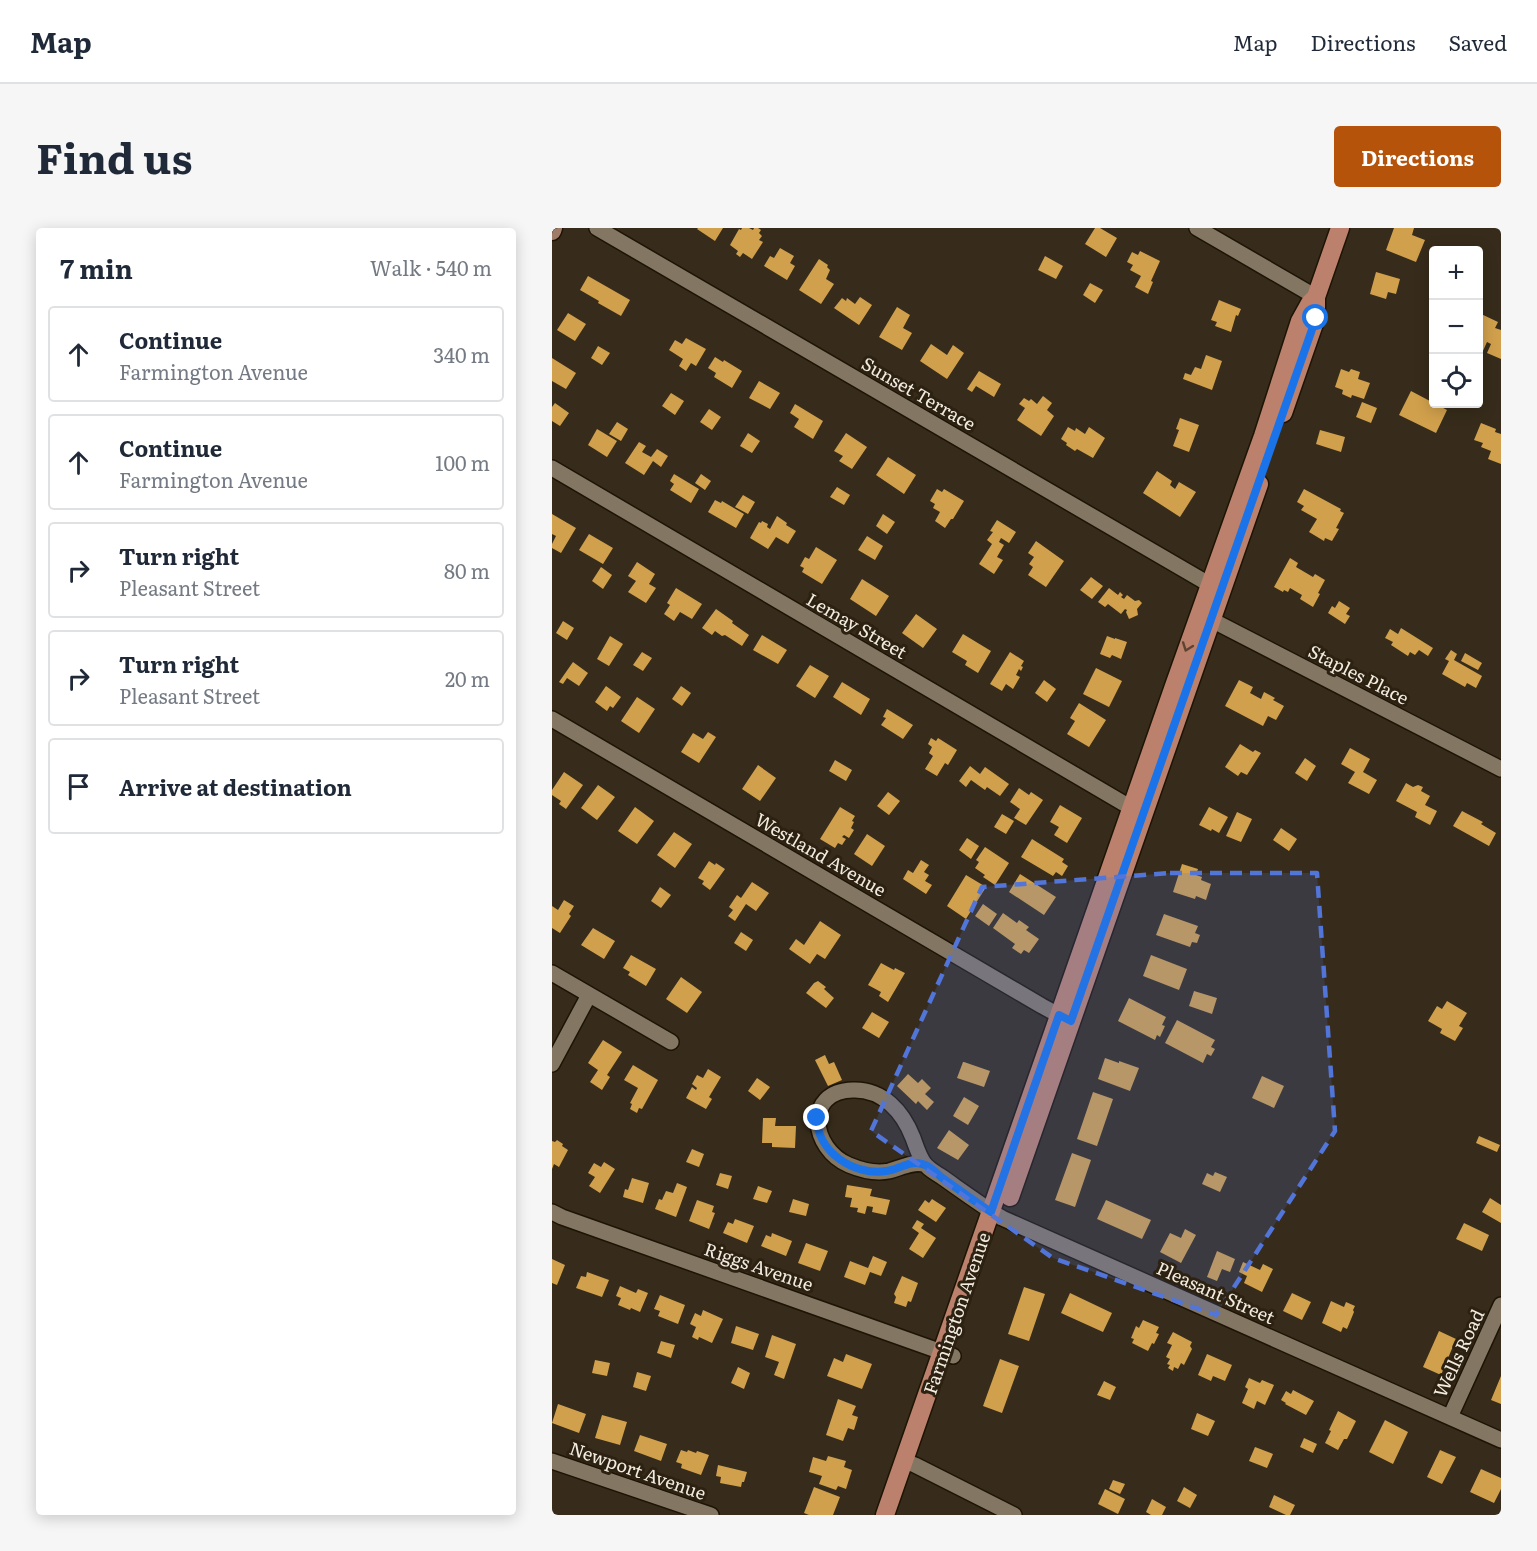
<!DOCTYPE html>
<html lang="en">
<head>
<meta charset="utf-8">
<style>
  body { margin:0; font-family:Literata,serif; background:#f6f6f7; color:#1f2937 }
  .controls { position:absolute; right:18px; top:18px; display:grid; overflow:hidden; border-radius:6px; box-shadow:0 3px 15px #0003 }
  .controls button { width:54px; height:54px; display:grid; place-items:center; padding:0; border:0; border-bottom:2px solid #e0e1e3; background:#fff; color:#1f2937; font:30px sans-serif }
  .stop { position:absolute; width:18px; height:18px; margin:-14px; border:4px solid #1a73e8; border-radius:50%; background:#fff }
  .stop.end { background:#1a73e8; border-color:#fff; box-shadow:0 2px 6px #0008 }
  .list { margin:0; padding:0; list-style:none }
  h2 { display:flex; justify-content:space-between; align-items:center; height:78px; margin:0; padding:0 24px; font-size:26px }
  h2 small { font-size:20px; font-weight:400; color:#747a83 }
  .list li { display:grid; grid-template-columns:39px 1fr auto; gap:18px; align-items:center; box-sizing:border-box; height:96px; margin:0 12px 12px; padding:0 12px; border:2px solid #e0e1e3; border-radius:6px }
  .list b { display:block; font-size:22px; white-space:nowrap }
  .list p { margin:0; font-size:20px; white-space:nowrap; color:#747a83 }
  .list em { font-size:20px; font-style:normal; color:#747a83 }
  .icon { flex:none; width:33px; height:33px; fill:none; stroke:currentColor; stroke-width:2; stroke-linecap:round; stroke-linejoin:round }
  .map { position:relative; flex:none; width:949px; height:1287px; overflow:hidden; border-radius:6px }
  header { display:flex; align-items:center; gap:36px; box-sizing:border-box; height:84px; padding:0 30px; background:#fff; border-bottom:2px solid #e0e1e3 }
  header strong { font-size:28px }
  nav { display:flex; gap:33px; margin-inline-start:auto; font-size:21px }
  .intro { display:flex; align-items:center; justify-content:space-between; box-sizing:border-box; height:144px; padding:0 36px }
  h1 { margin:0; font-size:42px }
  .button { padding:15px 27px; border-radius:6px; background:#b45309; color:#fff; font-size:21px; font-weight:700 }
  main { display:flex; gap:36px; padding:0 36px }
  aside { flex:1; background:#fff; border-radius:6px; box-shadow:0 3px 15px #0003 }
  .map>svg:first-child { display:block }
</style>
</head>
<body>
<header>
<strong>Map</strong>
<nav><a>Map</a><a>Directions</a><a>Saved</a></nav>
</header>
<div class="intro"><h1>Find us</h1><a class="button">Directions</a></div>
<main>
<aside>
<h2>7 min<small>Walk · 540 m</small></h2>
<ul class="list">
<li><svg class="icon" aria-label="ahead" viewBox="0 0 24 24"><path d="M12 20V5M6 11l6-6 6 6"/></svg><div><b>Continue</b><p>Farmington Avenue</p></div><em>340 m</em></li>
<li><svg class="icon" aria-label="ahead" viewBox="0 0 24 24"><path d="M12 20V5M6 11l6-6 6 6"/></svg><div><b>Continue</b><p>Farmington Avenue</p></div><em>100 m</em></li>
<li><svg class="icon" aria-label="right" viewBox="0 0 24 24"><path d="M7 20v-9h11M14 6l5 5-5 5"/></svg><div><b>Turn right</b><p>Pleasant Street</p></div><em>80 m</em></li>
<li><svg class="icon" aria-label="right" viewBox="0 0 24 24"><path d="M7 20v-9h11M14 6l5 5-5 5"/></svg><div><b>Turn right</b><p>Pleasant Street</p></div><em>20 m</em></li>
<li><svg class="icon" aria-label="arrive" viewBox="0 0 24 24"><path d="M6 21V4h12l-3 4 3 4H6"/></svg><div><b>Arrive at destination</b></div></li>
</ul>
</aside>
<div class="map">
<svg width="949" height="1287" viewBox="0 0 949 1287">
  <rect width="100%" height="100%" fill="#372c1b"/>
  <!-- building -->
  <path fill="#d1a04c" d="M146 0H171L163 13 145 1Z
    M190 0H197L201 2 202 0H206L209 2 207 5 210 8 207 12 211 14 200 31 191 25 188 29 184 26 186 23 178 17 187 1 189 2Z
    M543 0H548L565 10 554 29 533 16Z
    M842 0H862L860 7 873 12 864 34 834 22Z
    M228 20 242 28 238 35 243 38 235 52 212 38 218 28 222 30Z
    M588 23 608 33 599 53 601 54 596 66 583 59 589 48 578 42 581 37 575 34 580 24 586 27Z
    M493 28 511 38 504 51 486 42Z
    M267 31 276 37 275 39 278 42 274 51 282 56 269 76 247 62Z
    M824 44 848 51 844 66 836 64 834 71 818 66Z
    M36 48 78 72 69 88 46 75 47 73 28 62Z
    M538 55 551 62 543 75 531 67Z
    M308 69 320 77 307 97 282 80 290 70 294 73 295 70 303 76Z
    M667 72 689 81 686 88 684 87 679 104 663 98 665 94 659 92Z
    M345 79 358 87 351 100 360 105 350 122 327 109Z
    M16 85 34 96 23 113 5 102Z
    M927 85 946 94 943 100 949 102V131L935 125 939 116 935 114 930 125 927 123Z
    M134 110 154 121 144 138 139 135 134 143 127 138 131 131 117 122 123 112 130 116Z
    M379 116 395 127 401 117 412 125 395 151 368 133Z
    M46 118 58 125 50 137 39 130Z
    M654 127 670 133 660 162 631 151 633 145 639 147 643 139 649 141Z
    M163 129 171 134 172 132 190 143 180 160 162 149 164 145 156 140Z
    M0 130 24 145 14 161 0 153Z
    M789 141 797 144 799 141 808 144 806 151 818 155 812 171 800 167 799 170 790 166 791 162 783 159Z
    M427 143 449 156 442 169 424 158 420 164 415 161Z
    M207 153 228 165 218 181 197 170Z
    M859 163 895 182 884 205 847 187Z
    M119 165 132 173 123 187 110 178Z
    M491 168 500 175 495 182 502 188 489 208 465 192 473 180 467 176 472 170 477 173 479 171 485 176Z
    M810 174 825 180 819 195 804 189Z
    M3 175 17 185 8 198 0 193V179Z
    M243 176 271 193 261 211 242 199 247 191 238 185Z
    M157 181 169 189 160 202 148 194Z
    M628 190 647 197 637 224 621 218 627 202 624 201Z
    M65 194 76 201 69 213 57 206Z
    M929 195 944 201 943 204 949 206V236L936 231 939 223 929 219 931 215 922 212Z
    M516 199 523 203 524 200 533 206 537 199 553 210 541 230 525 221 523 223 514 217 515 215 509 211Z
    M45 201 65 213 55 229 36 217Z
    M768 202 793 209 789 224 764 216Z
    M196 205 208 213 200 225 188 218Z
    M294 205 315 219 300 241 287 233 291 228 282 223Z
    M87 214 94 218 90 224 99 229 105 221 116 228 109 239 101 233 92 247 73 235Z
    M336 229 364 247 352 266 324 247Z
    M605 243 620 253 618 257 623 261 627 254 644 264 628 289 591 265Z
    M122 246 147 261 139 275 118 262 122 256 118 253Z
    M149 246 159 253 153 262 143 255Z
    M285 259 298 267 292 277 278 269Z
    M385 261 390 264 392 261 412 273 401 291H399L393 300 383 293 388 284 381 280 383 276 378 273Z
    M752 261 789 281 788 283 792 285 784 300 787 301 780 313 773 310 772 313 757 304 765 291 749 282 752 278 745 274Z
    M191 267 203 274 196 286 183 279Z
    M163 272 169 275 170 273 192 286 184 300 156 284Z
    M0 286 24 300 9 325 0 320V316L4 308 0 306Z
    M331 286 343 294 335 306 324 298Z
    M225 288 235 295 234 297 244 303 236 316 224 309 216 321 198 310 207 294 209 295 210 293 216 296 215 299 218 301Z
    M445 292 464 304 457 315 449 310 447 314 452 317 445 329 451 332 442 346 427 336 440 316 435 312 441 304 438 303Z
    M37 306 61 320 51 336 27 322Z
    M315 308 331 318 323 332 306 322Z
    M484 313 512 333 494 359 476 347 481 339 477 336 482 329 476 325Z
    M264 319 285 332 270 356 250 344 252 340 248 338 253 329 257 331Z
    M738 330 746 335 744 339 761 349 763 346 773 352 766 365 768 366 761 379 748 371 750 367 738 360 736 364 732 362 731 364 722 359Z
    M85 334 103 346 97 356 104 360 94 375 76 364 84 353 76 348Z
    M49 339 60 347 51 361 40 353Z
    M539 349 551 358 540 371 528 362Z
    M310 351 337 368 324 388 298 371Z
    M124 360 150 376 140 391 128 384 122 393 112 386 118 377 115 375Z
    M557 360 566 367 568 364 571 367 569 369 572 371 575 367 583 373 587 372 590 375 585 381 586 387 577 391 574 384 575 382 573 381 569 386 556 376 553 379 546 374Z
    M787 373 798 380 794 386 798 388 793 396 776 385 780 378 783 380Z
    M164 381 181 393 180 395 197 407 190 418 173 407 170 408 163 403 160 407 150 400Z
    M364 386 385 401 371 420 350 405Z
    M11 393 22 400 15 412 4 405Z
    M849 400 881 420 876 428 867 422 863 427 858 424 856 428 839 417 841 414 833 410 838 401 846 406Z
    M411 406 439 423 426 445 413 437 415 433 400 424Z
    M210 407 235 422 226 436 201 422Z
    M58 408 71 416 57 438 45 431Z
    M555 408 563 411V410L575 414 569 431 560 427 558 430 548 426Z
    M899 422 905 426 902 432 930 448 924 460 915 455 913 459 890 446 897 433 893 431Z
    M90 424 100 430 91 443 81 437Z
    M458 424 472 433 469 438 471 439 469 443 467 441 464 447 468 449 461 461 454 456 450 463 438 456Z
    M913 425 930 435 926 442 909 433Z
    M21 434 36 445 27 458 15 450 11 456 7 454Z
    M258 437 277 448 263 470 244 458Z
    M544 440 570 453 557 479 531 466Z
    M492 452 504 461 495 474 483 465Z
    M687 452 701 459 698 465 709 471 712 464 723 470 721 472 732 478 724 492 716 488 711 498 673 478Z
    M290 454 318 471 309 487 281 469Z
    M54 458 69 469 61 480 58 478 55 483 43 474Z
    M129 458 139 465 130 478 120 471Z
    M85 469 103 481 87 505 69 493Z
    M527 475 554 492 537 519 515 506 523 493 518 490Z
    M335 481 361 497 351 511 329 497 334 490 331 489Z
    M156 504 164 509 147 535 129 524 141 505 151 511Z
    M379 510 384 513 386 510 405 522 396 537 393 535 385 548 373 541 381 528 377 525 380 519 376 516Z
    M688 516 701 524 703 522 709 525 695 547 689 544 686 548 673 539Z
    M798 520 818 531 811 544 825 552 817 566 796 555 803 544 789 536Z
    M753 530 764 538 755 553 743 545Z
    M283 532 300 542 294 553 277 543Z
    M206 537 224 550 208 573 190 561Z
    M418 538 428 546 433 539 457 556 448 568 435 559 433 562 419 552 414 559 407 553Z
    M12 544 31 557 14 581 7 576 9 573 0 567V562Z
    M854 555 861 559 866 557 871 559 869 563 878 568 873 577 885 583 878 597 863 589 865 584 844 573Z
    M46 557 63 569 45 592 29 580Z
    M467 560 477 567 479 564 491 572 474 597 462 590 468 581 458 574Z
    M336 564 348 573 337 587 325 578Z
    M508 577 530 590 515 615 502 607 507 599 498 594Z
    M83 579 102 593 85 616 66 603Z
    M288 579 303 588 300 593 302 594 299 600 302 602 297 610 292 607 290 609 294 611 290 617 286 615 283 620 268 611Z
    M657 579 676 589 667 605 660 601 659 603 647 597Z
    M910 583 931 594 929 596 944 605 937 618 901 598Z
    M685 584 700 591 689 614 674 608Z
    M450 586 462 593 454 606 442 599Z
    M729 600 745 611 737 623 721 612Z
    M122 604 140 616 123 640 105 627Z
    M315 606 333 618 320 638 302 626Z
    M415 610 427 618 419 631 407 622Z
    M480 611 512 631 510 634 516 638 510 648 504 644 501 648 469 629Z
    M433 619 457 635 443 657 431 649 433 647 423 640 427 634 424 632Z
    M369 632 377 637 372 644 377 647 373 653 380 657 374 666 351 651 356 642 361 645Z
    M157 633 163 637 164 635 173 641 158 662 150 656 152 653 146 650Z
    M630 636 646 641 644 647 650 649 649 652 659 656 654 672 644 668 643 671 621 664Z
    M468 646 504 669 492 687 457 664Z
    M414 647 434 659 414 691 395 678Z
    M200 654 217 665 204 683 194 676 183 693 176 688 181 682 177 679 185 667 189 670Z
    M108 659 119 667 109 680 99 673Z
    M12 672 22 678 17 686 19 688 8 705 0 700V678L6 682Z
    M431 676 445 686 437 698 423 688Z
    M451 685 465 695 467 692 477 699 474 702 487 711 477 725 472 722 469 726 460 720 463 716 441 700Z
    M612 686 646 698 643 705 648 707 645 715 640 714 638 719 604 707Z
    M268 693 289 707 273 731 265 726 258 736 237 721 244 711 252 717Z
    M41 700 63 713 52 731 29 717Z
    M189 704 201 712 194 723 182 715Z
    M79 727 104 741 94 758 76 747 78 744 71 740Z
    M599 727 635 741 627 762 591 748Z
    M329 735 342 742 343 740 353 745 336 774 327 768 329 764 316 757Z
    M129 749 150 764 135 785 114 771Z
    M266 753 274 759 272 761 282 770 274 780 254 765 262 755Z
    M642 763 665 770 660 786 637 778Z
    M577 770 614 789 610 797 613 798 608 809 605 807 603 812 566 793Z
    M895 773 915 785 907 798 911 800 903 813 888 805 890 801 876 793 885 778 890 781Z
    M320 784 337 794 327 810 310 800Z
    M625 792 663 812 659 819 663 821 659 828 655 826 651 835 613 815Z
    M51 812 70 824 55 847 58 849 50 862 38 854 46 842 36 835Z
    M273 827 277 836 282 834 290 852 276 858 263 832Z
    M553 830 567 835V833L587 840 578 863 546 851Z
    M411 834H412L438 843 432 859 405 850Z
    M81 837 106 852 90 881 87 880 85 885 78 881 80 876 78 875 86 860 72 852Z
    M156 841 169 849 157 869 160 871 154 881 134 870 140 859 144 862 145 860 140 856 145 847 151 850Z
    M356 846 366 855 370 851 379 860 373 866 382 874 375 882 366 873 364 876 345 858Z
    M710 848 732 858 722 880 700 870Z
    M205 850 218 859 208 872 196 863Z
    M541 864 561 871 545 918 525 911Z
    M412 869 427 878 416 897 401 888Z
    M211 890H224L223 898H244L243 920 220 919V915H210Z
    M397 902 417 917 406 932 385 920Z
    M927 908 948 917 945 924 924 915Z
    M5 912 11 916 10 918 16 922 7 939 2 936 0 941V913L3 914Z
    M140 921 152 926 147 939 134 934Z
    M520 925 539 932 523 979 503 972Z
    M52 934 63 941 48 965 37 958 43 949 36 945 42 935 49 939Z
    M663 944 675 949 668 964 650 956 655 945 661 948Z
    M168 945 180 948 176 961 164 957Z
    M80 950 97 955 91 975 71 969 73 961 76 962Z
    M125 955 135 959 124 989 103 981 107 971 110 972 114 963 121 965Z
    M295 957 320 961 318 968 338 972 334 987 320 984 321 979 315 978 313 986 305 984 306 980 298 979 300 970 293 969Z
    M206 958 220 963 215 975 201 971Z
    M938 970 949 977V995L930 984Z
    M241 971 257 976 254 988 237 984Z
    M380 971 394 980 384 994 366 982 373 972 377 975Z
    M145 972 162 978 160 984 163 985 157 1001 137 993Z
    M554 972 599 992 590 1011 545 991Z
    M183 991 202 998 195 1015 171 1005 176 994 181 996Z
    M365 992 372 996 369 1000 384 1010 371 1030 357 1021 367 1005 360 1000Z
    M912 995 937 1007 930 1023 904 1011Z
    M633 1001 644 1007 629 1035 608 1024 618 1005 629 1010Z
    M220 1005 240 1013 234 1028 209 1018 214 1007 219 1009Z
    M254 1015 276 1023 268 1043 246 1035Z
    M665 1023 683 1031 678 1044 670 1041 665 1053 655 1049Z
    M321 1028 335 1034 329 1048 318 1044 313 1057 292 1049 298 1033 316 1040Z
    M0 1031 13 1037 5 1057 0 1055Z
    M691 1034 708 1042 711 1036 721 1041 710 1064 692 1055 695 1048 687 1044Z
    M35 1044 57 1052 50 1069 24 1060 29 1048 34 1049Z
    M350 1048 366 1055 359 1074 356 1073 354 1079 342 1075 344 1069 342 1066Z
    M68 1058 84 1065 86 1061 96 1065 88 1084 79 1080 78 1082 66 1077 69 1070 64 1068Z
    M472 1059 493 1066 477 1113 456 1106Z
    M518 1065 560 1085 551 1104 509 1085Z
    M740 1065 759 1074 750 1092 731 1083Z
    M108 1067 133 1077 126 1096 106 1088 108 1083 102 1081Z
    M779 1073 792 1079 794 1074 803 1078 801 1082 802 1084 795 1101 791 1099 789 1104 770 1095Z
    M151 1082 171 1091 160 1115 147 1109 146 1112 140 1109 144 1099 138 1096 143 1085 149 1088Z
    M591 1092 607 1099 604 1105 607 1106 602 1116 600 1115 596 1123 580 1115 582 1111 579 1110 584 1098 587 1100Z
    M184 1098 207 1106 201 1122 179 1115Z
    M887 1103 904 1111 889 1147 871 1139Z
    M621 1104 640 1114 638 1118 640 1121 632 1137 629 1135 626 1141 622 1139 621 1143 616 1140 618 1137 615 1136 618 1131 614 1129 620 1117 615 1115Z
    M220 1107 244 1116 232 1151 222 1147 227 1134 213 1129Z
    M109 1113 123 1117 119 1130 105 1125Z
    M294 1126 320 1136 310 1161 275 1148 282 1130 291 1134Z
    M655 1126 680 1137 673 1153 661 1148 659 1153 646 1147Z
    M448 1131 467 1138 450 1185 431 1178Z
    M43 1132 58 1135 55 1148 40 1145Z
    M186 1139 198 1145 192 1161 179 1155Z
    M85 1144 99 1148 94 1163 81 1159Z
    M949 1148V1176L939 1172Z
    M697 1150 708 1155 710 1152 722 1157 713 1177 705 1173 702 1181 690 1175 696 1161 693 1159Z
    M552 1153 564 1159 558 1172 545 1167Z
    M741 1162 762 1173 754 1187 733 1176 734 1175 729 1172 734 1163 739 1166Z
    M286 1171 304 1178 300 1187 306 1189 302 1202 296 1200 291 1213 274 1207Z
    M6 1176 34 1186 27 1205 0 1195Z
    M786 1183 804 1193 795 1211H792L786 1222 773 1215 779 1203 777 1202Z
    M645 1185 663 1193 656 1208 639 1201Z
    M50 1187 75 1194 68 1217 43 1210Z
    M833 1192 856 1204 841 1236 817 1224Z
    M88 1207 115 1216 109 1233 82 1223Z
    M752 1210 765 1216 761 1225 748 1219Z
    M703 1219 721 1226 715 1240 697 1233Z
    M129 1222 135 1224 136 1222 144 1225 145 1223 157 1227 149 1247 129 1240 130 1236 124 1234Z
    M888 1222 904 1229 890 1256 875 1249Z
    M276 1228 294 1233 292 1239 300 1242 294 1261 286 1258 284 1262 267 1256 270 1248 257 1244 261 1229 274 1233Z
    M166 1237 195 1244 192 1254H190L189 1259 168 1255 169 1249 164 1248Z
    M929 1241 949 1250V1261L942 1275 918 1264Z
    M561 1252 573 1256 568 1266 557 1261Z
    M262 1259 288 1269 281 1287H257L252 1285Z
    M632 1259 645 1267 638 1280 625 1273Z
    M553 1261 573 1271 566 1286 546 1276Z
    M722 1267 743 1277 738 1287H734L717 1279Z
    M600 1271 614 1279 610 1287H599L594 1284Z"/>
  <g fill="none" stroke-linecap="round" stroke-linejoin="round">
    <defs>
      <path id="street" d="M45 0 667 362
        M645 0 764 69
        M0 240 588 585
        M650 387 949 541
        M0 491 490 778 516 792
        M0 745 119 814
        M0 836 37 767
        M372 936C358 934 349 940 337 943 323 946 309 942 297 937 259 921 251 863 301 862 331 861 351 884 361 910 364 918 367 928 372 935 376 941 384 945 390 949 410 963 429 977 450 990L949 1212
        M0 984 10 989 401 1128
        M898 1189 949 1077
        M0 1233 159 1287
        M352 1233 363 1237 462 1287"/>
      <path id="secondary" d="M0 3 1 0"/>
      <path id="primary" d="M731 185 764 90V69
        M458 969 707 256
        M333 1287 622 458 711 208 748 93 758 75 764 69 788 0"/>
    </defs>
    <!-- street casing -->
    <use href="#street" stroke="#1e1405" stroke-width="18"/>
    <!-- secondary casing -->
    <use href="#secondary" stroke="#1e1405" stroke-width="21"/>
    <!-- primary casing -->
    <use href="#primary" stroke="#1e1405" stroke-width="21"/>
    <!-- street -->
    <use href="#street" stroke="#837764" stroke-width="15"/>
    <!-- secondary -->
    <use href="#secondary" stroke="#9f7c68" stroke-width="18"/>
    <!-- primary -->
    <use href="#primary" stroke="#bb816c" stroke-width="18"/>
  </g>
  <!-- one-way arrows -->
  <defs><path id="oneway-chevron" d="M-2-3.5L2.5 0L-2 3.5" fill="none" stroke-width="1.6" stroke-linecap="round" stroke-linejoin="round" transform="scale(1.5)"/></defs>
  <use stroke="#5f4332" href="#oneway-chevron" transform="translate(635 419) rotate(110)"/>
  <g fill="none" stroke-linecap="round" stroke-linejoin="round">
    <!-- route -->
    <path stroke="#1a73e8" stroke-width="8" d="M265 890C265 924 302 948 334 943 346 942 357 932 370 936 377 937 384 944 389 949 406 961 422 973 439 984L507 787 519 793 764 90"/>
  </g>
  <!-- marked area -->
  <path fill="#5275da" fill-opacity="0.2" stroke="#5275da" stroke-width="4.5" stroke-dasharray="12 8" stroke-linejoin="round" d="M618 645H765L783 903 664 1087 501 1030 319 903 430 659Z"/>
  <g text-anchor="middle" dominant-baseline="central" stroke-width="6" stroke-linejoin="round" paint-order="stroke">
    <!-- street labels -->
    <g font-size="18" fill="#f2ebe0" stroke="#2d2212">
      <text transform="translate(367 165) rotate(30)">Sunset Terrace</text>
      <text transform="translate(305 397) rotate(30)">Lemay Street</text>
      <text transform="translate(807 446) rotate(27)">Staples Place</text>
      <text transform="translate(269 626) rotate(30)">Westland Avenue</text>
      <text transform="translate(207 1038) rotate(19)">Riggs Avenue</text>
      <text transform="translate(664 1064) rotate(24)">Pleasant Street</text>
      <text transform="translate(404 1085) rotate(-71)">Farmington Avenue</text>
      <text transform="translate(906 1125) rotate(-65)">Wells Road</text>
      <text transform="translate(86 1242) rotate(19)">Newport Avenue</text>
    </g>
  </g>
</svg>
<div class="controls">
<button>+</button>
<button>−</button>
<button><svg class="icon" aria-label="locate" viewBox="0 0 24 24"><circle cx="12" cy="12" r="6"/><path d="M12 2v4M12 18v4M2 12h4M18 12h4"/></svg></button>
</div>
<div class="stop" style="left:764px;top:90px"></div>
<div class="stop end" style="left:265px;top:890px"></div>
</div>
</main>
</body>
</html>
